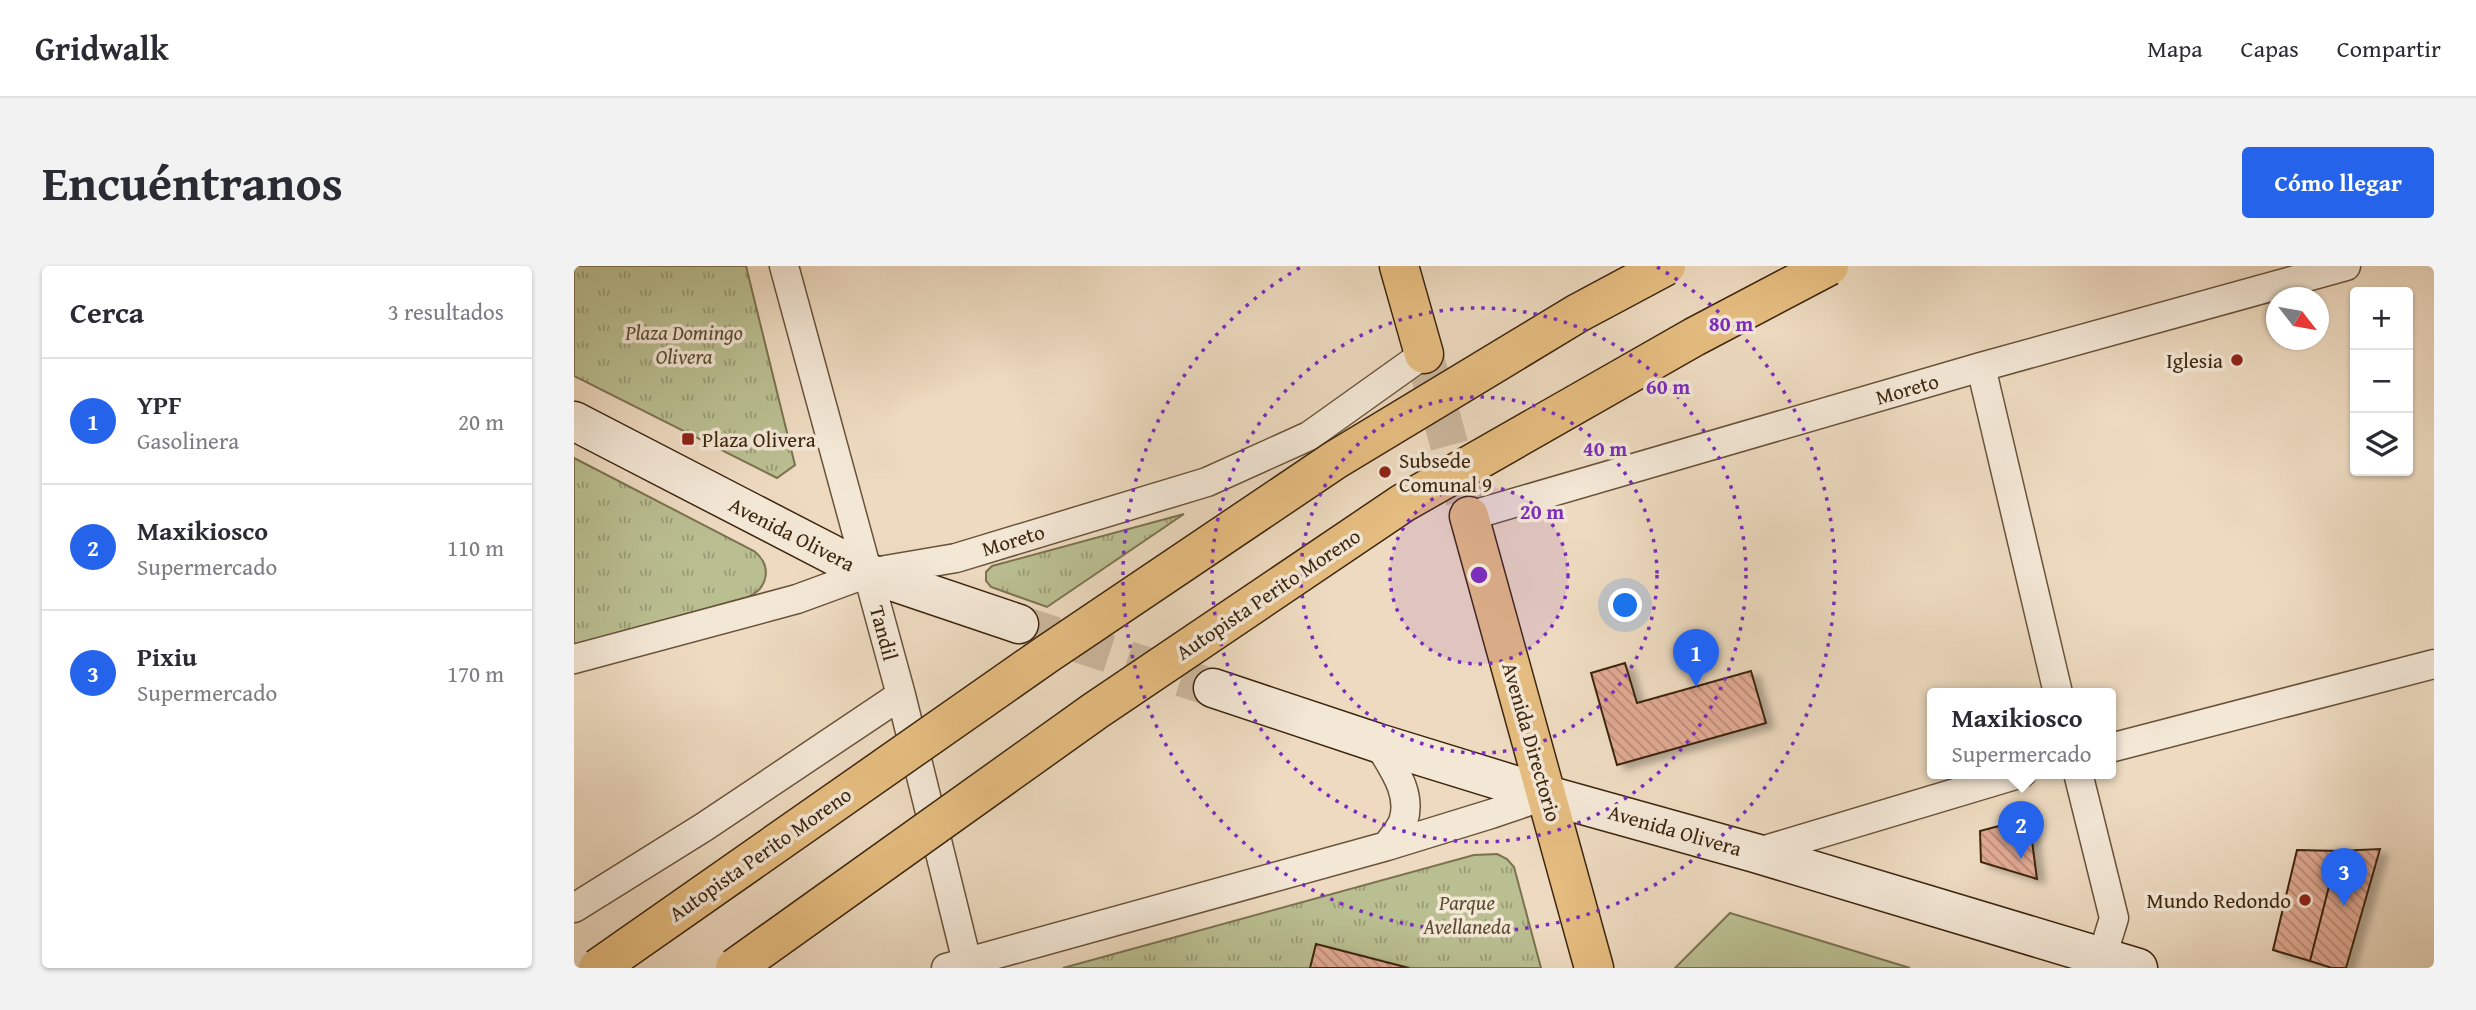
<!DOCTYPE html>
<html lang="es">
<head>
<meta charset="utf-8">
<style>
  body { margin:0; font-family:"Gentium Book Plus",serif; background:#f2f2f3; color:#2b2b33 }
  .controls { position:absolute; right:21px; top:21px; display:grid; overflow:hidden; border-radius:7px; box-shadow:0 2px 5px #0004 }
  .controls button { width:63px; height:63px; display:grid; place-items:center; padding:0; border:0; border-bottom:2px solid #e1e1e2; background:#fff; color:#2b2b33; font:35px sans-serif }
  .compass { position:absolute; left:1692px; top:21px; width:63px; height:63px; border-radius:50%; background:#fff; box-shadow:0 2px 5px #0004; rotate:121deg }
  .you { position:absolute; left:1052px; top:340px; width:24px; height:24px; margin:-18px; border:5px solid #fff; border-radius:50%; background:#1a73e8; box-shadow:0 0 0 10px #1a73e833 }
  .badge { display:grid; place-items:center; width:46px; height:46px; border-radius:50%; background:#2563eb; color:#fff; font-size:23px; font-weight:700 }
  .pin { position:absolute; translate:-50% -58px; filter:drop-shadow(0 2px 4px #0008) }
  .pin::after { content:''; position:absolute; top:37px; width:24px; height:21px; background:inherit; clip-path:polygon(0 0,100% 0,50% 100%) }
  .popup { position:absolute; left:1353px; top:422px; width:189px; height:91px; box-sizing:border-box; display:grid; place-content:center; border-radius:7px; background:#fff; filter:drop-shadow(0 2px 5px #0005); font-size:23px; white-space:nowrap; color:#7c7c81 }
  .popup b { font-size:26px; color:#2b2b33 }
  .popup::after { content:''; position:absolute; left:50%; top:100%; margin-left:-14px; border:14px solid transparent; border-top-color:#fff }
  .list { margin:0; padding:0; list-style:none }
  h2 { display:flex; justify-content:space-between; align-items:center; height:91px; margin:0; padding:0 28px; font-size:30px }
  h2 small { font-size:23px; font-weight:400; color:#7c7c81 }
  .list li { display:grid; grid-template-columns:46px 1fr auto; gap:21px; align-items:center; box-sizing:border-box; height:126px; padding:0 28px; border-top:2px solid #e1e1e2 }
  .list b { display:block; font-size:26px; white-space:nowrap }
  .list p { margin:0; font-size:23px; white-space:nowrap; color:#7c7c81 }
  .list em { font-size:23px; font-style:normal; color:#7c7c81 }
  .icon { flex:none; width:38px; height:38px; fill:none; stroke:currentColor; stroke-width:2; stroke-linecap:round; stroke-linejoin:round }
  .map { position:relative; flex:none; width:1860px; height:702px; overflow:hidden; border-radius:7px }
  header { display:flex; align-items:center; gap:42px; box-sizing:border-box; height:98px; padding:0 35px; background:#fff; border-bottom:2px solid #e1e1e2 }
  header strong { font-size:33px }
  nav { display:flex; gap:38px; margin-inline-start:auto; font-size:24px }
  .intro { display:flex; align-items:center; justify-content:space-between; box-sizing:border-box; height:168px; padding:0 42px }
  h1 { margin:0; font-size:49px }
  .button { padding:18px 32px; border-radius:7px; background:#2563eb; color:#fff; font-size:24px; font-weight:700 }
  main { display:flex; gap:42px; padding:0 42px }
  aside { flex:1; background:#fff; border-radius:7px; box-shadow:0 2px 5px #0004 }
  .map>svg:first-child { display:block }
</style>
</head>
<body>
<header>
<strong>Gridwalk</strong>
<nav><a>Mapa</a><a>Capas</a><a>Compartir</a></nav>
</header>
<div class="intro"><h1>Encuéntranos</h1><a class="button">Cómo llegar</a></div>
<main>
<aside>
<h2>Cerca<small>3 resultados</small></h2>
<ul class="list">
<li><span class="badge">1</span><div><b>YPF</b><p>Gasolinera</p></div><em>20 m</em></li>
<li><span class="badge">2</span><div><b>Maxikiosco</b><p>Supermercado</p></div><em>110 m</em></li>
<li><span class="badge">3</span><div><b>Pixiu</b><p>Supermercado</p></div><em>170 m</em></li>
</ul>
</aside>
<div class="map">
<svg width="1860" height="702" viewBox="0 0 1860 702">
  <defs>
    <pattern id="park-tufts" width="24" height="20" patternUnits="userSpaceOnUse" patternTransform="scale(1.75)"><rect width="24" height="20" fill="#babf91"/><path d="M3 7l-1-3M5 7V3M7 7l1-3M15 17l-1-3M17 17v-4M19 17l1-3" fill="none" stroke="#989b75"/></pattern>
    <pattern id="building-back-hatch" width="6" height="6" patternUnits="userSpaceOnUse" patternTransform="scale(1.75)"><rect width="6" height="6" fill="#e0a992"/><path d="M-1 5l2 2M0 0l6 6M5-1l2 2" fill="none" stroke="#b78976"/></pattern>
    <filter id="shadow"><feDropShadow dx="8" dy="4.5" stdDeviation="3.5" flood-color="#0004"/></filter>
  </defs>
  <rect width="100%" height="100%" fill="#eddac0"/>
  <filter id="stains"><feTurbulence type="fractalNoise" baseFrequency=".00286" numOctaves="4"/><feColorMatrix values="0 0 0 0 .2 0 0 0 0 .09 0 0 0 0 .02 0 0 0 .5 -.17"/></filter>
  <radialGradient id="worn" r=".72"><stop offset=".6" stop-color="#630" stop-opacity="0"/><stop offset="1" stop-color="#630" stop-opacity=".3"/></radialGradient>
  <!-- grass -->
  <path fill="#babf91" stroke="#7c7250" stroke-width="2" d="M1156 647 1336 702H1101Z"/>
  <!-- park -->
  <path fill="url(#park-tufts)" stroke="#7c7250" stroke-width="2" d="M0 0H172L221 199 203 212 0 110Z
    M0 192 180 285C198 299 195 322 174 331L0 379Z
    M610 248 473 341 417 321 412 315V306L418 300Z
    M923 588 933 593 940 601 967 702H489L900 589Z"/>
  <!-- building -->
  <path fill="url(#building-back-hatch)" stroke="#3d260e" stroke-width="2" filter="url(#shadow)" d="M1051 397 1063 437 1177 405 1192 457 1043 499 1017 407Z
    M1455 552 1463 613 1407 596 1406 565Z
    M1806 583 1772 702H1758L1736 695 1764 585Z
    M1723 584 1764 585 1736 695 1699 684Z
    M742 678 835 702H736Z"/>
  <g fill="none" stroke-linecap="round" stroke-linejoin="round">
    <!-- secondary-tunnel -->
    <path stroke="#cab69c" stroke-width="38" stroke-dasharray="38 19" stroke-linecap="butt" d="M445 358 639 422"/>
    <!-- primary-tunnel -->
    <path stroke="#cab69c" stroke-width="38" stroke-dasharray="38 19" stroke-linecap="butt" d="M850 88 895 250"/>
    <defs>
      <path id="minor" d="M210 0 327 429 393 696
        M1407 101 1484 427
        M895 250 1407 101 1772 0
        M0 393 223 333 294 307 382 292 633 216 735 170 850 88
        M804 477C818 501 839 527 829 556 826 564 818 572 813 580
        M1536 482 1860 398
        M1504 507 1540 652 1528 691
        M1181 587 1448 507
        M0 642 130 561 327 429
        M372 702 813 580 917 548 973 529"/>
      <path id="secondary" d="M0 155 294 307 445 358
        M639 422 804 477 973 529 1181 587 1564 702"/>
      <path id="primary" d="M825 0 850 88
        M895 250 1020 702"/>
    </defs>
    <!-- minor casing -->
    <use href="#minor" stroke="#69533a" stroke-width="31"/>
    <!-- secondary casing -->
    <use href="#secondary" stroke="#3d260e" stroke-width="41"/>
    <!-- primary casing -->
    <use href="#primary" stroke="#3d260e" stroke-width="41"/>
    <!-- minor -->
    <use href="#minor" stroke="#f3e7d6" stroke-width="28"/>
    <!-- secondary -->
    <use href="#secondary" stroke="#f3e7d6" stroke-width="38"/>
    <!-- primary -->
    <use href="#primary" stroke="#e6bd80" stroke-width="38"/>
    <defs>
      <path id="motorway-bridge" d="M24 702 473 388 761 194 1004 47 1092 0
        M161 702 521 445 829 237 1120 71 1255 0"/>
    </defs>
    <!-- motorway-bridge casing -->
    <use href="#motorway-bridge" stroke="#3d260e" stroke-width="41" stroke-linecap="butt"/>
    <!-- motorway-bridge -->
    <use href="#motorway-bridge" stroke="#e6bd80" stroke-width="38"/>
  </g>
  <!-- distance rings -->
  <circle cx="905" cy="309" r="89" fill="#7b2cbf" fill-opacity=".12"/>
  <g fill="none" stroke="#7b2cbf" stroke-width="3.5" stroke-dasharray="3.5 7">
    <circle cx="905" cy="309" r="89"/>
    <circle cx="905" cy="309" r="178"/>
    <circle cx="905" cy="309" r="267"/>
    <path d="M1083 1A356 356 0 1 1 727 1"/>
  </g>
  <!-- markers -->
  <g fill="#8f2418" stroke="#f3e7d6" stroke-width="2.5">
    <circle cx="1663" cy="94" r="7"/>
    <rect x="107" y="166" width="14" height="14" rx="3.5"/>
    <circle cx="811" cy="206" r="7"/>
    <circle cx="1731" cy="634" r="7"/>
  </g>
  <g text-anchor="middle" dominant-baseline="central" stroke-width="7" stroke-linejoin="round" paint-order="stroke">
    <!-- park labels -->
    <g font-size="21" font-style="italic" fill="#5c4c2f" stroke="#f3e7d6">
      <text x="110" y="66">Plaza Domingo<tspan x="110" dy="24">Olivera</tspan></text>
      <text x="893" y="636">Parque<tspan x="893" dy="24">Avellaneda</tspan></text>
    </g>
    <!-- poi labels -->
    <g font-size="21" fill="#3d260e" stroke="#f3e7d6" text-anchor="end">
      <text x="1649" y="94">Iglesia</text>
      <text x="128" y="173" text-anchor="start">Plaza Olivera</text>
      <text x="825" y="194" text-anchor="start">Subsede<tspan x="825" dy="24">Comunal 9</tspan></text>
      <text x="1717" y="634">Mundo Redondo</text>
    </g>
    <!-- street labels -->
    <g font-size="21" fill="#3d260e" stroke="#f3e7d6">
      <text transform="translate(1333 123) rotate(-16)">Moreto</text>
      <text transform="translate(218 268) rotate(27)">Avenida Olivera</text>
      <text transform="translate(439 274) rotate(-17)">Moreto</text>
      <text transform="translate(694 328) rotate(-34)">Autopista Perito Moreno</text>
      <text transform="translate(310 367) rotate(75)">Tandil</text>
      <text transform="translate(958 476) rotate(74)">Avenida Directorio</text>
      <text transform="translate(1101 564) rotate(16)">Avenida Olivera</text>
      <text transform="translate(186 588) rotate(-35)">Autopista Perito Moreno</text>
    </g>
  </g>
  <circle cx="905" cy="309" r="10" fill="#7b2cbf" stroke="#f3e7d6" stroke-width="3.5"/>
  <g font-size="21" text-anchor="middle" font-weight="bold" fill="#7b2cbf" stroke="#f3e7d6" stroke-width="7" stroke-linejoin="round" paint-order="stroke">
    <text x="1157" y="65">80 m</text>
    <text x="1094" y="128">60 m</text>
    <text x="1031" y="190">40 m</text>
    <text x="968" y="253">20 m</text>
  </g>
  <rect width="100%" height="100%" filter="url(#stains)"/>
  <rect width="100%" height="100%" fill="url(#worn)"/>
</svg>
<div class="controls">
<button>+</button>
<button>−</button>
<button><svg class="icon" aria-label="layers" viewBox="0 0 24 24"><path d="M12 4l9 5-9 5-9-5zM3 14l9 5 9-5"/></svg></button>
</div>
<svg class="compass" viewBox="-18 -18 36 36"><path d="M0-13l5 13h-10z" fill="#e53935"/><path d="M0 13l5-13h-10z" fill="#7c7c81"/></svg>
<div class="you"></div>
<div class="pin badge" style="left:1122px;top:421px">1</div>
<div class="pin badge" style="left:1447px;top:593px">2</div>
<div class="popup"><b>Maxikiosco</b>Supermercado</div>
<div class="pin badge" style="left:1770px;top:640px">3</div>
</div>
</main>
</body>
</html>
